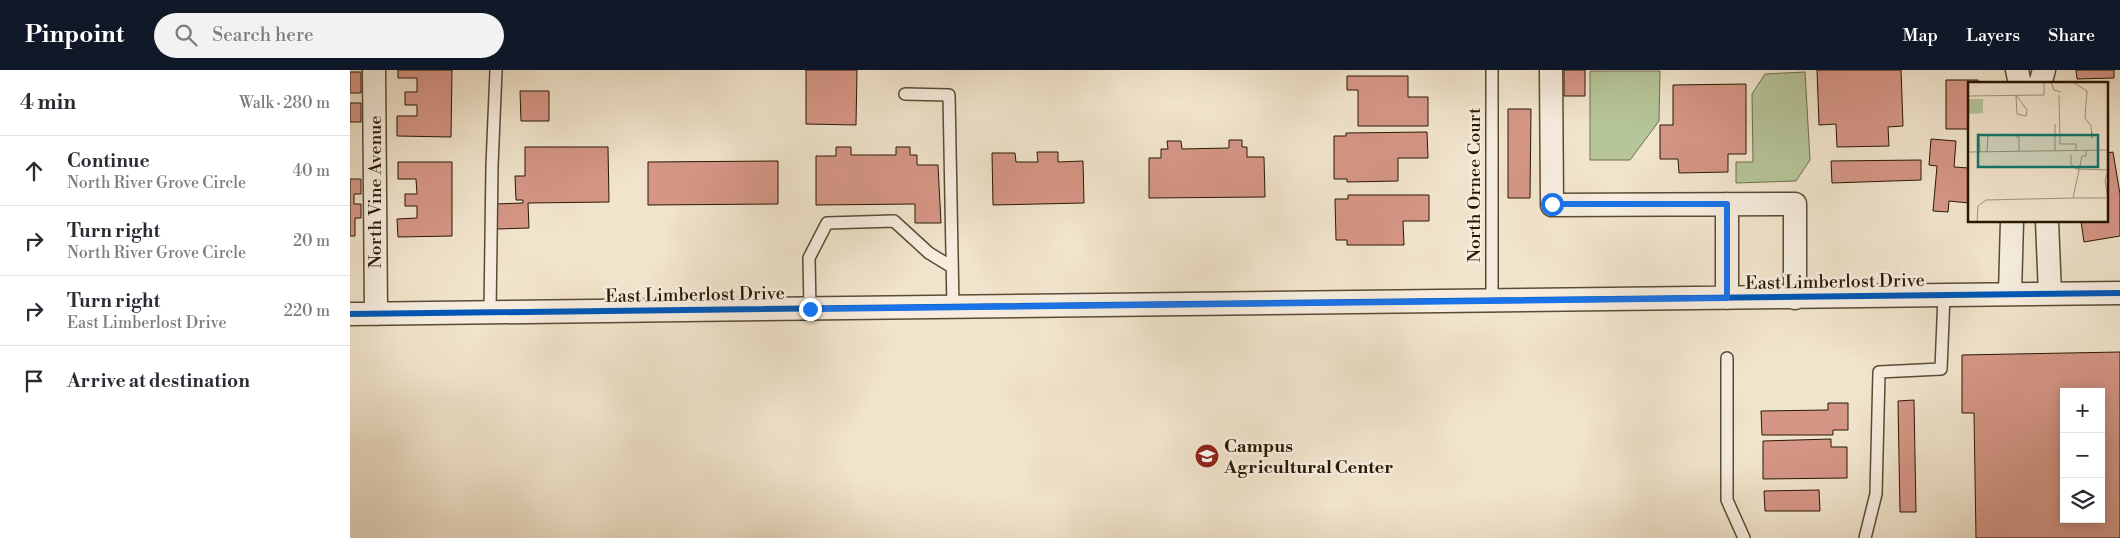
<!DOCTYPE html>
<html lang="en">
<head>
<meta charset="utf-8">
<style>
  body { margin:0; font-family:"Libre Bodoni",serif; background:#f2f2f3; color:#2b2b33 }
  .controls { position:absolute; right:15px; bottom:15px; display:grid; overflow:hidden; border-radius:0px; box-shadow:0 2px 12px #0003 }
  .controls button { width:45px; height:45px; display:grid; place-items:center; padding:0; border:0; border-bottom:1px solid #e1e1e2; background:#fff; color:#2b2b33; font:25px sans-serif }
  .stop { position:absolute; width:15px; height:15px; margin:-11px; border:4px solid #1a73e8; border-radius:50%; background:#fff }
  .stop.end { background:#1a73e8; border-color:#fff; box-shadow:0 1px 5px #0008 }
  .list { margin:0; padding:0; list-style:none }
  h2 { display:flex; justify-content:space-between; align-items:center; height:65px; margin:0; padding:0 20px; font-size:21px }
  h2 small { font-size:16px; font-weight:400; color:#7c7c81 }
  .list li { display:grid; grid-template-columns:32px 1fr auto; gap:15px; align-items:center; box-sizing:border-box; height:70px; padding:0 20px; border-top:1px solid #e1e1e2 }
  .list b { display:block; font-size:19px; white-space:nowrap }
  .list p { margin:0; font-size:16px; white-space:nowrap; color:#7c7c81 }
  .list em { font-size:16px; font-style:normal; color:#7c7c81 }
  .icon { flex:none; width:28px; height:28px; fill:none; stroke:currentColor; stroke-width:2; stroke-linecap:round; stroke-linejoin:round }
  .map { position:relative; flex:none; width:1770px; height:468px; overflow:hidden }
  header { display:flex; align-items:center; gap:30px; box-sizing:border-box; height:70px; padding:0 25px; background:#111827; color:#fff }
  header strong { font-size:24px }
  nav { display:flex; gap:28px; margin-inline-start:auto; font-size:18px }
  .search { width:350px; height:45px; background:#f2f2f3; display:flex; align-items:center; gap:12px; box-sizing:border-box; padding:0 18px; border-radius:28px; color:#7c7c81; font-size:19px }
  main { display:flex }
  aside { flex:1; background:#fff }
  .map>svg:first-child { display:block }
</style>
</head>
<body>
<header>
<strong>Pinpoint</strong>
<div class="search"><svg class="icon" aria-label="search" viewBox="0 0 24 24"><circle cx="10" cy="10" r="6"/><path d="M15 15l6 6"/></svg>Search here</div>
<nav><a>Map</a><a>Layers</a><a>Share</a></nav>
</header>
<main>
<aside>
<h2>4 min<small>Walk · 280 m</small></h2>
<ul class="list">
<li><svg class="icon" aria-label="ahead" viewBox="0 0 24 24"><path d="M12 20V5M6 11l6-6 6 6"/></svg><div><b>Continue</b><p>North River Grove Circle</p></div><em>40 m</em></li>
<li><svg class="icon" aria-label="right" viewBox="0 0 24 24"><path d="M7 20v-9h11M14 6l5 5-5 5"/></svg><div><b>Turn right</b><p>North River Grove Circle</p></div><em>20 m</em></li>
<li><svg class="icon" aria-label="right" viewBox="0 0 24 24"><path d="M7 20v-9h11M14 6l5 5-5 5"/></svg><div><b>Turn right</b><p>East Limberlost Drive</p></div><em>220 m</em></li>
<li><svg class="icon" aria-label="arrive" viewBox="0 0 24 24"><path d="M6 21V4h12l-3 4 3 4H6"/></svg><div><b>Arrive at destination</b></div></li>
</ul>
</aside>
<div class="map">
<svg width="1770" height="468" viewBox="0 0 1770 468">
  <rect width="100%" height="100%" fill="#f1e4cc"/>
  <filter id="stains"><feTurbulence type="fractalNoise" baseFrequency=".004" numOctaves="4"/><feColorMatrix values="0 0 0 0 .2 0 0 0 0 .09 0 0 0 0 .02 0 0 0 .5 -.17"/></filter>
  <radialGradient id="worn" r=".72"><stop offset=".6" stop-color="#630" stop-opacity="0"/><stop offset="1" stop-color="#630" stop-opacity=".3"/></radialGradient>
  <!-- green -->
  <path fill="#b6c59a" stroke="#706e4e" d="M1240 1H1310L1309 51 1280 90H1240Z
    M1455 2 1460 90 1446 111 1386 113V92H1403L1402 24 1415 4Z"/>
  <!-- building -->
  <path fill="#d59686" stroke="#291802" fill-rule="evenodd" d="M48 0H102L101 67 47 66V46H67V35H55V22H67V8H48Z
    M456 0H507L506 55 456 54Z
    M1214 0H1235V26H1214Z
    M1467 0H1551L1553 56 1538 57 1539 76 1487 77 1486 54 1469 55Z
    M1726 0H1764V8L1727 9Z
    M0 2H11V23H0Z
    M997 6H1058V27H1078V56H1008V20H997Z
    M1596 10H1628V14H1619V59H1596Z
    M1396 14V84H1378V102L1329 103 1328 89H1310V55H1323V15Z
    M1756 20H1758L1757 74H1756Z
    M170 21H199V51H171Z
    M0 33H11V52H0Z
    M1158 39H1181L1180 128H1158Z
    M1077 62 1078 88H1048V111L997 112V109H984V66H996V63Z
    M1581 69 1606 71 1604 97 1619 98V133L1599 131 1598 142 1583 141 1587 96 1579 95Z
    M879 70H892V77H897V87H914L915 127 799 128V88H811V79H818L817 71H831L832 79 879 78Z
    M175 77H258L259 132 178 133 179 158 147 159 146 134 173 133V130H166L165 106H175Z
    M486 77H501V85H546V77H560V85H567V95H588L591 153H565V134L466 135V86H486Z
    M687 82H708V92L733 91 734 133 643 135 642 83H665L666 92H688Z
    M1763 82 1770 124V166L1734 172 1731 151H1756V83Z
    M1571 90V110L1482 113 1481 91Z
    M428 91V134L298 135V92Z
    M48 92H102V166L48 167 47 149 67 148V136H55V124H67L66 109H48Z
    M0 109H11V124H4V134H11V148H5V166H0Z
    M998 125H1079V151H1053L1054 175H997V170H986L985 129H998Z
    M1770 282V468H1626L1624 343H1612V285ZM1714 322H1751V449H1714Z
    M1564 330 1566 442H1550L1548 331Z
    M1478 333H1498V360H1483V365H1412L1411 341 1478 340Z
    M1481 369V377H1497V408L1413 409V371Z
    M1469 420 1470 441H1415L1414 421Z"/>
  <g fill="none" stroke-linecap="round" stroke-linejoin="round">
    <defs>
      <path id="service" d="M1142 0V231
        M555 24 599 25 603 237
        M460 239 459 188 477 153 544 151 579 183 602 197
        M140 242 142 96 146 0
        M1377 288V430L1394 468
        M1515 468 1526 424 1529 302 1591 299 1594 225"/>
      <path id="minor" d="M24 0 26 244
        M1201 0 1202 135 1445 134V228
        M1667 0 1670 14
        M1690 14 1694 0
        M1377 134V228
        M1697 151 1700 224
        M1660 224 1662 151
        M0 244 1770 223"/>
    </defs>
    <!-- service casing -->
    <use href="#service" stroke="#5b4b34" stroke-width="14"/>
    <!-- minor casing -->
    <use href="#minor" stroke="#5b4b34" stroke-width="25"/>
    <!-- service -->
    <use href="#service" stroke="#f6edde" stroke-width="11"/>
    <!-- minor -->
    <use href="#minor" stroke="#f6edde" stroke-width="22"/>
    <defs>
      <path id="cycleway" d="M0 244 1770 223"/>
    </defs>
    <!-- cycleway casing -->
    <use href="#cycleway" stroke="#f6edde" stroke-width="9"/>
    <!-- cycleway -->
    <use href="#cycleway" stroke="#0057b8" stroke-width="6"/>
  </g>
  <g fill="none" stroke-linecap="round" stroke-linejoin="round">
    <!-- route -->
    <path stroke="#1a73e8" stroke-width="6" d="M460 239 1377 228V134H1202"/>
  </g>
  <!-- icons -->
  <defs>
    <symbol id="university-disc" viewBox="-11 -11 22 22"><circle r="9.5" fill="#8f2418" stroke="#f6edde"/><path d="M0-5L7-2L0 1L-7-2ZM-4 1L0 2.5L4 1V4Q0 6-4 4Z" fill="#fff"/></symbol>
  </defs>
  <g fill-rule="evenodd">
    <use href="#university-disc" x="843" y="372" width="28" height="28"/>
  </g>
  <g text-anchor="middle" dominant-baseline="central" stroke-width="5" stroke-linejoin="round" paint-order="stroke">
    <!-- street labels -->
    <g font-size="18" fill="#291802" stroke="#f6edde">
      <text transform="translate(1124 115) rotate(-90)">North Ornee Court</text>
      <text transform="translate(25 122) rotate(-90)">North Vine Avenue</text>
      <text transform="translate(1485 212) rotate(-1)">East Limberlost Drive</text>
      <text transform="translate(345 225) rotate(-1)">East Limberlost Drive</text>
    </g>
    <!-- poi labels -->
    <g font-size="18" font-weight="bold" fill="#291802" stroke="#f6edde" text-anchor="start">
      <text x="874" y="376">Campus<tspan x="874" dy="21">Agricultural Center</tspan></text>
    </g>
  </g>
  <!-- overview -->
  <g transform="translate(1618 12)">
    <rect width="140" height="140" fill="#f1e4cc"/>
    <path d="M0 17H15V31L1 32V39Z" fill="#b6c59a"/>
    <path fill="none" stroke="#a1927b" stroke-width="1" d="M83 0 86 8 93 10M105 0 119 9 117 36 123 44 124 56V50M48 13 59 28 58 34 49 32ZM91 13 92 62H108V69M0 14 76 13V0M87 42V69M11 51 12 70M48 55H51V69M118 69V74H114L105 116H138M0 70 140 68M19 70 20 53M103 73V82L108 87 140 88M140 89 137 99 140 116M9 140 10 124 18 118 105 116"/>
    <path fill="#0f766e" fill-opacity="0.15" stroke="#0f766e" stroke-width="2.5" d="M10 53H130V85H10Z"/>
    <rect width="140" height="140" fill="none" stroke="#291802" stroke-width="2.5"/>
  </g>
  <rect width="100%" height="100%" filter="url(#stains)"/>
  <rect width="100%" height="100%" fill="url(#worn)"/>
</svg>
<div class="controls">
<button>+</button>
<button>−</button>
<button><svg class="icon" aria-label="layers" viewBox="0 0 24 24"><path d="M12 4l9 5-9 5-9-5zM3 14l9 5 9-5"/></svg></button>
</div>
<div class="stop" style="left:1202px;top:134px"></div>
<div class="stop end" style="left:460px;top:239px"></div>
</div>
</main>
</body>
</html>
